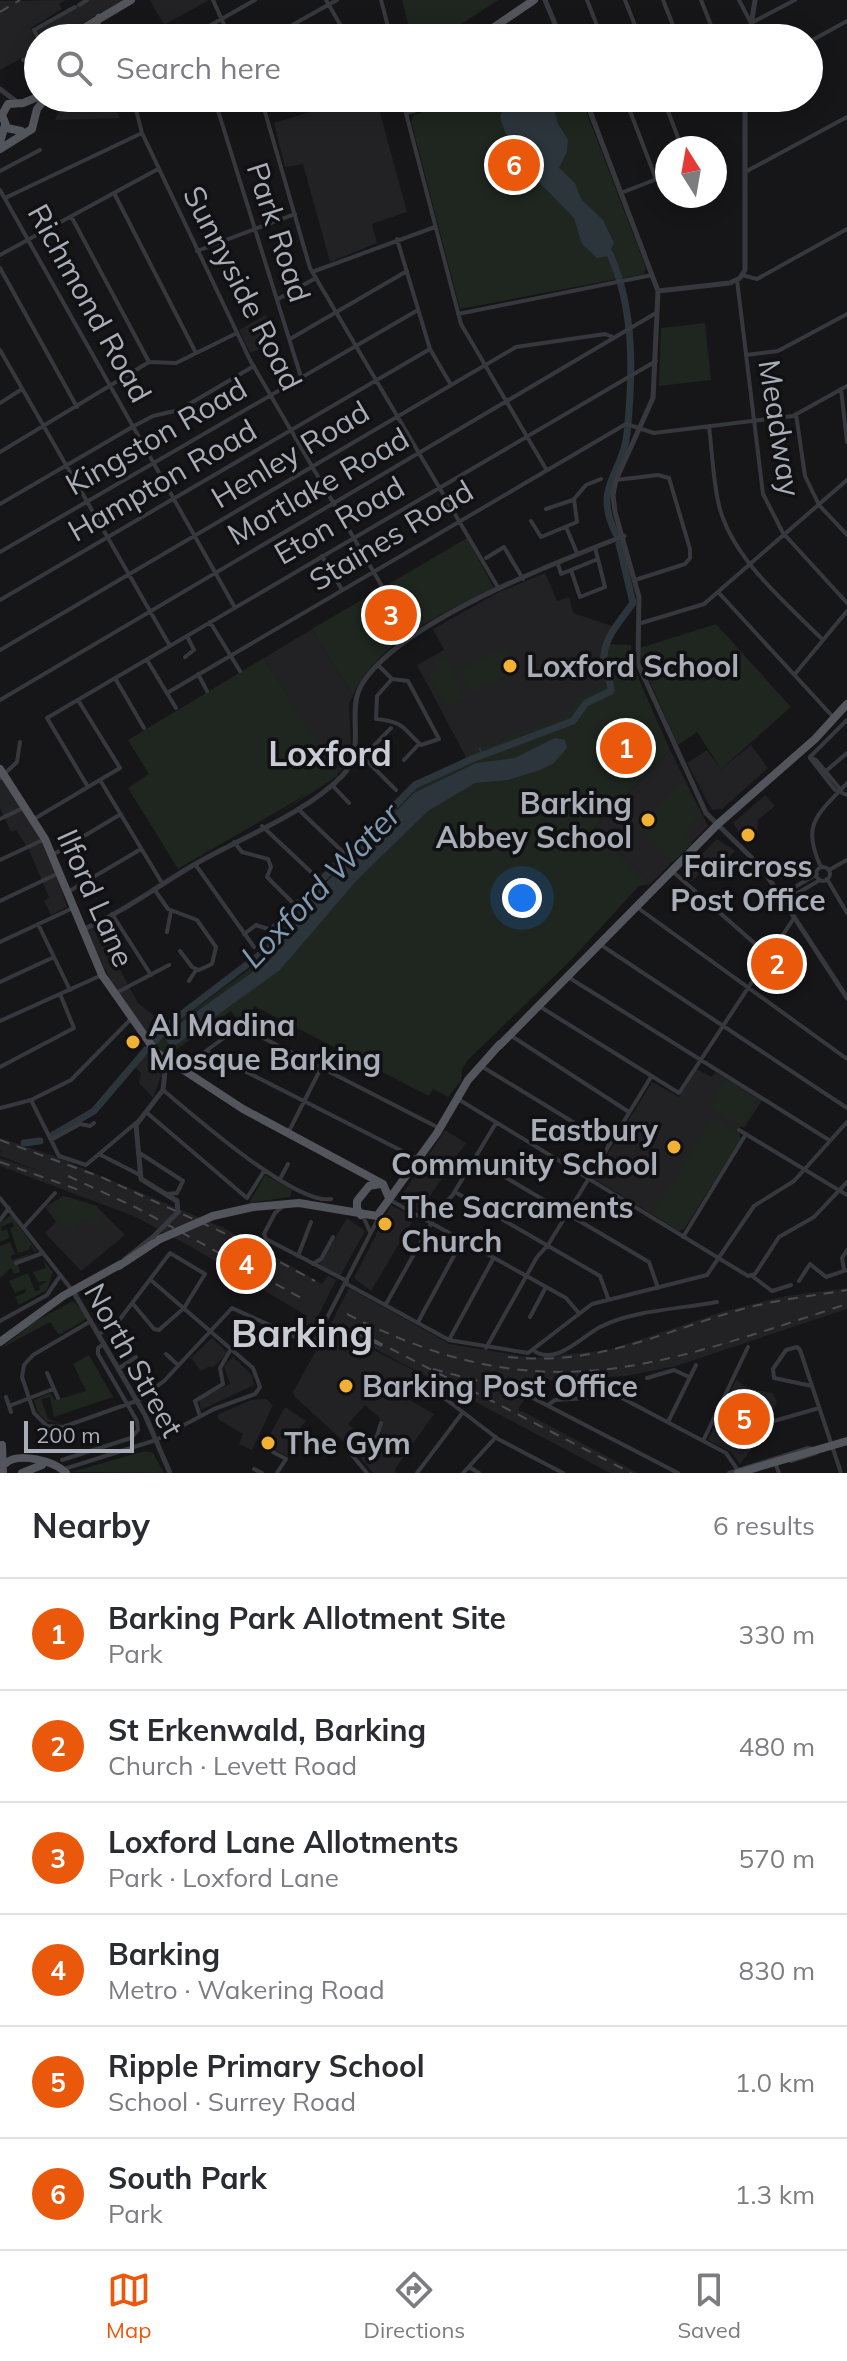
<!DOCTYPE html>
<html lang="en">
<head>
<meta charset="utf-8">
<style>
  body { margin:0; font-family:Mulish,sans-serif; background:#f7f7f7; color:#2b2b33 }
  .compass { position:absolute; left:655px; top:136px; width:72px; height:72px; border-radius:50%; background:#fff; box-shadow:0 4px 20px #0003; rotate:349deg }
  .scale { position:absolute; left:24px; bottom:20px; width:110px; box-sizing:border-box; padding-left:8px; border:4px solid #a8adb8; border-top:0; font-size:22px; line-height:28px; white-space:nowrap; color:#a8adb8; -webkit-text-stroke:6px #111113; paint-order:stroke }
  .you { position:absolute; left:522px; top:898px; width:28px; height:28px; margin:-20px; border:6px solid #fff; border-radius:50%; background:#1a73e8; box-shadow:0 0 0 12px #1a73e833 }
  .badge { display:grid; place-items:center; width:52px; height:52px; border-radius:50%; background:#ea580c; color:#fff; font-size:26px; font-weight:700 }
  .pin { position:absolute; translate:-50% -50%; border:4px solid #fff; box-shadow:0 2px 8px #0006 }
  .list { margin:0; padding:0; list-style:none }
  h2 { display:flex; justify-content:space-between; align-items:center; height:104px; margin:0; padding:0 32px; font-size:34px }
  h2 small { font-size:26px; font-weight:400; color:#7c7c81 }
  .list li { display:grid; grid-template-columns:52px 1fr auto; gap:24px; align-items:center; box-sizing:border-box; height:112px; padding:0 32px; border-top:2px solid #e1e1e2 }
  .list b { display:block; font-size:30px; white-space:nowrap }
  .list p { margin:0; font-size:26px; white-space:nowrap; color:#7c7c81 }
  .list em { font-size:26px; font-style:normal; color:#7c7c81 }
  .icon { flex:none; width:44px; height:44px; fill:none; stroke:currentColor; stroke-width:2; stroke-linecap:round; stroke-linejoin:round }
  .map { position:relative; flex:none; width:847px; height:1473px; overflow:hidden }
  .search { position:absolute; background:#fff; box-shadow:0 4px 20px #0003; left:24px; right:24px; top:24px; height:88px; display:flex; align-items:center; gap:20px; box-sizing:border-box; padding:0 28px; border-radius:44px; color:#7c7c81; font-size:30px }
  .sheet { height:776px; background:#fff }
  nav { display:flex; justify-content:space-around; align-items:center; box-sizing:border-box; height:112px; border-top:2px solid #e1e1e2; background:#fff; font-size:22px; color:#7c7c81 }
  nav a { display:grid; justify-items:center; gap:4px }
  nav .on { color:#ea580c }
  .map>svg:first-child { display:block }
</style>
</head>
<body>
<div class="map">
<svg width="847" height="1473" viewBox="0 0 847 1473">
  <rect width="100%" height="100%" fill="#161618"/>
  <!-- built -->
  <path fill="#222225" d="M66 0 59 4 62 9 31 28 38 49 0 70V1Z
    M89 0H124L56 38H41L37 30Z
    M150 0H209L164 25Z
    M65 98H110L120 118 55 120Z
    M376 98 407 212 372 224 377 243 330 262 303 164 285 167 274 123 326 107Z
    M266 315 277 343 250 353 239 330Z
    M545 573 557 601 569 597 573 613 612 626 605 642 602 663 610 688 583 703 571 720 467 759 417 665 444 650 433 629 497 593Z
    M312 629 353 696 349 703 351 750 344 768 336 775 264 658Z
    M751 745 768 768 722 809 712 810 687 763 707 750 721 769Z
    M670 750 708 826 650 884 594 828Z
    M0 775 40 837 55 871 67 907 51 915 44 901 49 897 29 850 16 830 11 832 0 808Z
    M765 795 775 806 758 820 757 833 747 844 733 823Z
    M717 839 735 851 706 881 698 875 691 882 682 874Z
    M111 919 125 947 112 955 138 1003 165 1025 151 1042 113 985 86 932Z
    M150 1050 162 1073 153 1098 139 1083 141 1073 134 1066Z
    M696 1069 712 1077 715 1072 763 1099 744 1128 741 1126 738 1132 741 1139 684 1229 679 1231 593 1178 652 1082 679 1097Z
    M445 1130 466 1143 419 1212 398 1201Z
    M0 1138 54 1156 226 1229 322 1284 328 1276 336 1280 305 1342 298 1334 307 1316 193 1248 136 1217 0 1166V1158L44 1173 0 1156V1151L4 1152 0 1150Z
    M63 1196 96 1206 125 1235 81 1271 45 1233 56 1222 45 1207Z
    M391 1205 415 1217 371 1291 354 1278Z
    M347 1218 365 1231 340 1276 319 1265Z
    M349 1288 450 1344 534 1358 608 1350 725 1311 785 1296 847 1288V1309L676 1366 625 1376 537 1381 518 1409 638 1473H610L330 1325Z
    M327 1331 336 1335 338 1332 413 1370 415 1378 404 1397 434 1414 395 1469 396 1473H373L358 1455 378 1438 393 1452 395 1450 379 1430 380 1418 365 1405 348 1424 367 1441 353 1450 295 1397 293 1392Z
    M212 1338 228 1353 212 1368 210 1366 201 1371 191 1358Z
    M233 1357 252 1375 254 1385 201 1410 199 1398 230 1384 224 1366Z
    M736 1380 750 1389 773 1393 777 1402 762 1436 740 1464 731 1452 708 1440Z
    M266 1399 273 1405 252 1450 239 1444 243 1434 219 1420 217 1415 251 1400Z
    M285 1407 306 1421 292 1438 297 1442 288 1457 265 1444Z"/>
  <!-- green -->
  <path fill="#1e261f" d="M402 0H498L440 38H412Z
    M466 98H581L646 268 644 274 460 309 411 121 414 115Z
    M705 323 711 380 659 386 661 328Z
    M467 538 494 588C445 612 375 643 353 696L312 629Z
    M716 624 791 707 721 769 697 732 678 745 642 664 640 648Z
    M607 644 631 645 633 666 670 750 594 828 650 884 639 886 569 962 467 1061 462 1070 461 1081 448 1097 433 1089 429 1096 254 1006 245 1024 240 1023 231 1011 167 1056 156 1045 162 1033 266 957 275 948V928L288 921 420 783 570 723 586 704 610 693 613 687 605 667Z
    M506 646 518 670 472 693 460 669Z
    M446 656 465 697 445 707 429 675 437 671 433 662Z
    M264 658 338 776 266 822 309 793 178 869 128 788 149 774 128 740Z
    M609 683V691L583 703 571 720 484 752 481 749 479 754 467 759 465 756 474 752 475 747 500 744 504 738 569 714 578 697Z
    M684 781 700 813 683 835 692 844 673 862 638 827Z
    M724 1080 758 1101 742 1126 709 1106Z
    M712 1117 739 1133 741 1139 684 1229 679 1231 652 1214Z
    M265 1175 292 1190 290 1197 249 1203Z
    M64 1196 97 1206 100 1221 105 1225 102 1228 97 1223 92 1227 85 1219 68 1233 54 1213 57 1201Z
    M11 1215 37 1251 17 1261 20 1272 14 1274 11 1268 0 1278V1246L10 1242 15 1254 11 1256 12 1260 35 1252 31 1245 29 1250 18 1253 10 1228 14 1226 12 1222 1 1227 2 1231 7 1229 9 1238 0 1242V1223Z
    M43 1260 53 1272 47 1290 19 1305 15 1297 26 1292 25 1289 15 1293 9 1281 28 1273 35 1291 40 1290 39 1286 47 1281 38 1282 33 1272 46 1268Z
    M73 1301 86 1315 85 1320 59 1335 50 1322 0 1349 34 1322Z
    M89 1355 113 1397 54 1417 50 1397 41 1399 48 1419 63 1424 46 1421 37 1411 34 1400 50 1393 55 1400 86 1391 73 1364Z
    M145 1451 153 1453 164 1473 71 1472Z"/>
  <!-- water -->
  <path fill="#2c353c" d="M506 98H551L558 124 568 140 567 152 559 168 575 183 581 199 603 220 614 243 608 256 597 258 582 244 574 218 532 175C526 146 532 153 507 137L500 118Z
    M555 738 565 740 567 748 554 763 540 770 508 780 475 783 428 811 357 880 280 970 176 1045 169 1044 164 1036 168 1032 271 959 279 947 281 932 294 923 315 894 414 793 476 763 515 758Z"/>
  <g fill="none" stroke-linecap="round" stroke-linejoin="round">
    <!-- stream -->
    <path stroke="#2c353c" stroke-width="2" d="M480 749 483 755"/>
    <!-- river -->
    <path stroke="#2c353c" stroke-width="7" d="M610 254C635 311 633 374 627 434 623 474 592 486 616 534
      M155 1041 174 1020 270 947 274 928 415 785 472 759 573 721 586 703 611 691C612 682 605 676 604 667 601 639 619 623 633 603L619 544
      M53 1135 94 1111 146 1050
      M24 1143 40 1141"/>
    <!-- minor -->
    <path stroke="#37383d" stroke-width="4" d="M213 0 230 38
      M326 0 348 38
      M381 0 391 38
      M587 0 602 38
      M625 0 640 38
      M663 0 678 38
      M701 0 716 38
      M739 0 751 23 795 0
      M79 5 87 0
      M295 24 303 38
      M38 38 34 30 75 7
      M188 38 255 0
      M269 38 337 0
      M809 42 847 21
      M23 60 38 52
      M261 98 310 268 499 589
      M402 98 461 324 546 469
      M625 98 656 179
      M663 98 682 148
      M701 98 705 110
      M215 101 301 377
      M586 102 596 98
      M135 106 142 133 250 360 411 636
      M407 113 458 98
      M0 171 40 150
      M747 171 847 117
      M0 190 234 606
      M114 193 196 353
      M621 193 667 175
      M5 198 142 133
      M71 216 149 362
      M397 239 430 349 451 385
      M197 251 295 214
      M0 255 158 169
      M0 268 77 407
      M312 272 435 227
      M742 275 757 279 847 229
      M737 280 763 494 783 533 847 603
      M278 299 316 278
      M458 314 652 275
      M290 339 407 271
      M0 350 170 646
      M746 355 778 351 847 314
      M841 389 847 442
      M0 403 22 389
      M796 414 805 476 819 505 847 535
      M709 426C712 451 713 477 718 501 729 556 785 602 823 640
      M0 452 149 362 176 363 237 333
      M616 480 658 475 669 478 690 549V558L685 564 635 580
      M0 504 134 426 153 416 179 410 254 366
      M546 509 573 500
      M531 521 541 537 577 522 574 499 586 485 601 479
      M566 527 577 553
      M0 552 418 310
      M322 556 341 588
      M486 558 504 547 523 579
      M558 564 561 574 598 559 595 548
      M571 570 580 597 605 587 598 559
      M719 593 834 718
      M0 600 430 349
      M210 622 240 671
      M638 624 704 604 847 480
      M0 650 516 347 605 334 613 337
      M185 657 194 650 187 636
      M147 660 176 708
      M378 665 392 679 408 681 439 739 421 745C401 727 405 722 376 719L377 696 392 679
      M198 674 207 691
      M795 674 847 611
      M115 678 144 728
      M167 693 626 424 654 433 793 416 847 386
      M0 700 656 313
      M354 755 363 757 396 790
      M363 757 391 728
      M810 757 847 720
      M404 760 419 744
      M826 771 847 753
      M0 778 17 762 20 742
      M100 780 162 883
      M332 785 349 803
      M88 787 47 718 656 361
      M841 790 816 760 810 758 835 790 847 795
      M298 809 343 852
      M0 819 23 808
      M34 819 120 768 78 700
      M262 826 311 872
      M234 842 242 852 268 859 271 867 267 877 294 904
      M54 854 121 814
      M0 860 45 839
      M195 864 254 947
      M821 867C800 823 819 814 847 783
      M816 874a7 7 0 1 1 14 0a7 7 0 1 1-14 0Z
      M829 870 847 860
      M672 871 768 955
      M827 879 847 913
      M154 889 168 909 197 920 216 947 212 964 199 970 192 967 180 951
      M68 892 141 849
      M781 895 817 874
      M0 901 59 873
      M784 901 820 880
      M638 908 847 1059
      M112 914 151 975
      M38 924 70 990
      M167 932 171 911
      M244 934 256 925 268 929
      M0 942 73 908
      M601 945 847 1108
      M568 977 829 1140
      M189 981 196 970
      M0 982 54 957
      M116 993 169 965
      M539 1006 679 1093 794 918
      M0 1021 102 975
      M510 1035 629 1112
      M207 1052 418 1159
      M187 1065 240 1026 439 1128
      M481 1066 609 1144
      M0 1067 74 1028 60 994
      M163 1090C192 1114 296 1206 331 1199
      M458 1099 748 1276 755 1274 779 1237 814 1217 847 1182
      M31 1100 59 1156 86 1165 137 1122
      M0 1108 31 1100 71 1080 131 1019
      M146 1112 247 1198 264 1171
      M739 1130 847 1195
      M288 1133 321 1068
      M51 1140 80 1124 90 1126 94 1123
      M138 1152 183 1181 177 1193 167 1194
      M99 1154 140 1175
      M476 1160 649 1262 658 1288
      M280 1179 288 1164
      M455 1192 600 1276 608 1298
      M0 1198 72 1290
      M390 1200 566 1298 578 1312
      M283 1206 275 1213 264 1234 266 1239 347 1281
      M363 1216 370 1232
      M0 1220 9 1208
      M25 1226 55 1193
      M683 1237 746 1134
      M298 1256 311 1222
      M16 1263 43 1253
      M313 1264 321 1259 333 1237
      M844 1270 842 1258 847 1250
      M752 1276 772 1291 791 1285
      M799 1281 810 1264 826 1277 847 1270
      M345 1283 449 1340 528 1353 592 1304 707 1275 754 1206 794 1181 847 1122
      M386 1304 441 1206 452 1196 496 1123
      M530 1317 546 1287
      M0 1321 47 1295 60 1276
      M91 1321 33 1355 24 1365 22 1377 34 1413 47 1426 63 1427 139 1400 164 1381 232 1308 313 1345 380 1215
      M418 1322 462 1241
      M99 1334 117 1323 170 1253 205 1274 184 1308 159 1330 154 1329 133 1304
      M449 1340 493 1259
      M486 1348 537 1257 548 1245 651 1077
      M533 1350C555 1367 581 1337 600 1327 633 1310 680 1309 717 1302
      M166 1354 178 1365
      M118 1369 136 1357
      M47 1373 58 1398
      M647 1378 674 1370 689 1377
      M417 1385 447 1400 498 1439 563 1473
      M812 1386 774 1378 773 1369 786 1350 797 1347 800 1350 841 1473
      M529 1396 678 1473
      M6 1397 11 1412
      M548 1405 555 1400 618 1396 726 1453 737 1469
      M9 1406 53 1389
      M200 1416 195 1401 223 1384 220 1368 231 1349
      M774 1421 819 1408
      M668 1422 696 1365
      M703 1441 748 1347
      M273 1452 286 1459 277 1473
      M62 1460 131 1438 138 1430 137 1421 98 1354V1348L104 1344
      M791 1461 816 1453
      M776 1465 779 1473
      M469 1467 479 1473
      M254 1469 262 1473
      M61 1470 156 1440 214 1409 255 1394 260 1387 253 1368 152 1281
      M367 1473 352 1455 377 1436 381 1423
      M417 1473 463 1412
      M463 1473 496 1437
      M729 1473 808 1448 814 1449"/>
    <!-- tertiary -->
    <path stroke="#37383d" stroke-width="5" d="M545 0 561 38
      M749 38 755 0
      M0 89 17 102
      M585 98 658 291 653 398 616 480 613 495 615 512 639 597 638 664 706 813 762 868 847 998
      M658 291 730 283 740 278 745 270V98
      M82 930C122 913 159 885 197 863 243 837 306 813 342 776 368 750 345 712 362 684 400 622 556 562 624 536
      M166 1061 163 1090 136 1125 141 1179 177 1201 178 1212
      M124 1260 153 1237
      M73 1291 145 1415 170 1473"/>
    <!-- primary -->
    <path stroke="#53555c" stroke-width="8" d="M99 18 95 25 101 38
      M67 38 131 0
      M478 38 534 0
      M130 98 135 104 172 106 231 98
      M23 103 38 97
      M21 131 7 128 2 115 8 104 23 103
      M0 142 5 125
      M0 149 32 129 37 109 46 98
      M0 769 45 839 102 975 156 1052 243 1109 383 1184 389 1198
      M499 1046 718 824 815 739 847 704
      M361 1215 357 1209V1201L369 1186 380 1184
      M213 1216 253 1207 299 1203 377 1216 437 1133 468 1080 500 1044
      M119 1266 160 1239
      M0 1342 63 1296 121 1264
      M2 1445 3 1473
      M6 1463C19 1452 55 1461 66 1473
      M22 1473 42 1465
      M738 1473 847 1441"/>
    <!-- rail -->
    <path stroke="#4a4c52" stroke-width="2" stroke-dasharray="10 8" stroke-linecap="butt" d="M0 12 20 0
      M0 1140 101 1177 237 1239 315 1281
      M0 1162 79 1190
      M68 1176 137 1208 305 1300
      M347 1314C542 1414 654 1367 847 1304
      M341 1326 382 1346
      M374 1340 631 1473
      M508 1357C598 1366 656 1334 739 1310 774 1300 811 1296 847 1290
      M433 1369 482 1382 534 1380"/>
    <!-- tertiary-bridge -->
    <path stroke="#37383d" stroke-width="5" d="M153 1237 178 1212"/>
    <!-- primary-bridge -->
    <path stroke="#53555c" stroke-width="8" d="M160 1239 213 1216"/>
  </g>
  <!-- markers -->
  <g fill="#f2b134" stroke="#111113" stroke-width="3">
    <circle cx="510" cy="666" r="8"/>
    <circle cx="648" cy="820" r="8"/>
    <circle cx="748" cy="835" r="8"/>
    <circle cx="133" cy="1042" r="8"/>
    <circle cx="674" cy="1147" r="8"/>
    <circle cx="385" cy="1224" r="8"/>
    <circle cx="346" cy="1386" r="8"/>
    <circle cx="268" cy="1443" r="8"/>
  </g>
  <g text-anchor="middle" dominant-baseline="central" stroke-width="7" stroke-linejoin="round" paint-order="stroke">
    <!-- street labels -->
    <g font-size="30" fill="#a8adb8" stroke="#111113">
      <text transform="translate(279 232) rotate(72)">Park Road</text>
      <text transform="translate(243 288) rotate(63)">Sunnyside Road</text>
      <text transform="translate(90 303) rotate(61)">Richmond Road</text>
      <text transform="translate(780 428) rotate(81)">Meadway</text>
      <text transform="translate(156 436) rotate(-30)">Kingston Road</text>
      <text transform="translate(290 454) rotate(-31)">Henley Road</text>
      <text transform="translate(162 480) rotate(-30)">Hampton Road</text>
      <text transform="translate(318 486) rotate(-30)">Mortlake Road</text>
      <text transform="translate(339 520) rotate(-30)">Eton Road</text>
      <text transform="translate(391 535) rotate(-31)">Staines Road</text>
      <text transform="translate(96 898) rotate(66)">Ilford Lane</text>
      <text transform="translate(134 1360) rotate(61)">North Street</text>
    </g>
    <!-- poi labels -->
    <g font-size="30" font-weight="bold" fill="#a8adb8" stroke="#111113" text-anchor="start">
      <text x="526" y="666">Loxford School</text>
      <text x="632" y="803" text-anchor="end">Barking<tspan x="632" dy="34">Abbey School</tspan></text>
      <text x="748" y="866" text-anchor="middle">Faircross<tspan x="748" dy="34">Post Office</tspan></text>
      <text x="149" y="1025">Al Madina<tspan x="149" dy="34">Mosque Barking</tspan></text>
      <text x="658" y="1130" text-anchor="end">Eastbury<tspan x="658" dy="34">Community School</tspan></text>
      <text x="401" y="1207">The Sacraments<tspan x="401" dy="34">Church</tspan></text>
      <text x="362" y="1386">Barking Post Office</text>
      <text x="284" y="1443">The Gym</text>
    </g>
    <!-- water labels -->
    <g font-size="32" font-style="italic" fill="#7f9bb3" stroke="#111113">
      <text transform="translate(320 885) rotate(-46)">Loxford Water</text>
    </g>
    <!-- quarter labels -->
    <g font-size="34" font-weight="bold" fill="#c9ccd4" stroke="#111113">
      <text x="330" y="753">Loxford</text>
    </g>
    <!-- district labels -->
    <g font-size="38" font-weight="bold" fill="#c9ccd4" stroke="#111113">
      <text x="302" y="1333">Barking</text>
    </g>
  </g>
</svg>
<svg class="compass" viewBox="-18 -18 36 36"><path d="M0-13l5 13h-10z" fill="#e53935"/><path d="M0 13l5-13h-10z" fill="#7c7c81"/></svg>
<div class="scale">200 m</div>
<div class="you"></div>
<div class="pin badge" style="left:626px;top:748px">1</div>
<div class="pin badge" style="left:777px;top:964px">2</div>
<div class="pin badge" style="left:391px;top:615px">3</div>
<div class="pin badge" style="left:246px;top:1264px">4</div>
<div class="pin badge" style="left:744px;top:1419px">5</div>
<div class="pin badge" style="left:514px;top:165px">6</div>
<div class="search"><svg class="icon" aria-label="search" viewBox="0 0 24 24"><circle cx="10" cy="10" r="6"/><path d="M15 15l6 6"/></svg>Search here</div>
</div>
<section class="sheet">
<h2>Nearby<small>6 results</small></h2>
<ul class="list">
<li><span class="badge">1</span><div><b>Barking Park Allotment Site</b><p>Park</p></div><em>330 m</em></li>
<li><span class="badge">2</span><div><b>St Erkenwald, Barking</b><p>Church · Levett Road</p></div><em>480 m</em></li>
<li><span class="badge">3</span><div><b>Loxford Lane Allotments</b><p>Park · Loxford Lane</p></div><em>570 m</em></li>
<li><span class="badge">4</span><div><b>Barking</b><p>Metro · Wakering Road</p></div><em>830 m</em></li>
<li><span class="badge">5</span><div><b>Ripple Primary School</b><p>School · Surrey Road</p></div><em>1.0 km</em></li>
<li><span class="badge">6</span><div><b>South Park</b><p>Park</p></div><em>1.3 km</em></li>
</ul>
</section>
<nav>
<a class="on"><svg class="icon" aria-label="map" viewBox="0 0 24 24"><path d="M3 6l6-2 6 2 6-2v14l-6 2-6-2-6 2zM9 4v14M15 6v14"/></svg>Map</a>
<a><svg class="icon" aria-label="directions" viewBox="0 0 24 24"><path d="M12 3l9 9-9 9-9-9zM9 14v-3h6M13 9l2 2-2 2"/></svg>Directions</a>
<a><svg class="icon" aria-label="saved" viewBox="0 0 24 24"><path d="M7 4h10v16l-5-4-5 4z"/></svg>Saved</a>
</nav>
</body>
</html>
